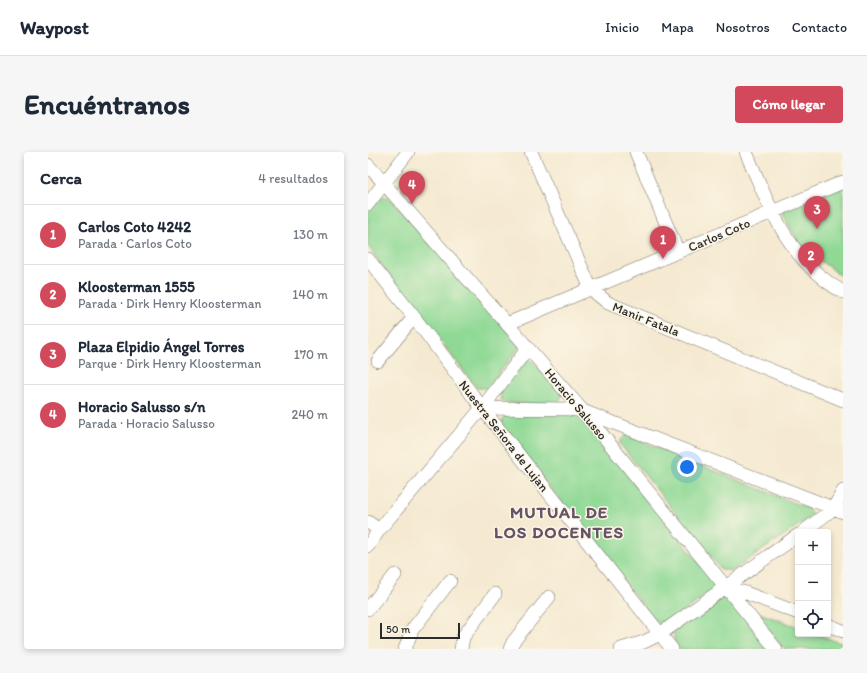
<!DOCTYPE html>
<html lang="es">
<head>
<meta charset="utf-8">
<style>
  body { margin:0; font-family:Itim,sans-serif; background:#f6f6f7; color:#1f2937 }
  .controls { position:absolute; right:12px; bottom:12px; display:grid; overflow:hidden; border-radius:4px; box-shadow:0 2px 6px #0003 }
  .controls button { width:36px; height:36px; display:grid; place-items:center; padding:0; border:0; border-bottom:1px solid #e0e1e3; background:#fff; color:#1f2937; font:20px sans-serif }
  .scale { position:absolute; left:12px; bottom:10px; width:80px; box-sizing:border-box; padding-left:4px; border:2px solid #2b2b2b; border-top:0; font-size:11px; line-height:14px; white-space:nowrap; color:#2b2b2b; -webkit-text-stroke:3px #fcf5e5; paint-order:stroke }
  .you { position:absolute; left:319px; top:315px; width:14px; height:14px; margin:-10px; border:3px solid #fff; border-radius:50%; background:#1a73e8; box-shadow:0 0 0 6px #1a73e833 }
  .badge { display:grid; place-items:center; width:26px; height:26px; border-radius:50%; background:#d1495b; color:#fff; font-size:13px; font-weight:700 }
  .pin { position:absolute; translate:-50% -33px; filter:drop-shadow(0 1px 2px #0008) }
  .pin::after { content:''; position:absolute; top:21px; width:14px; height:12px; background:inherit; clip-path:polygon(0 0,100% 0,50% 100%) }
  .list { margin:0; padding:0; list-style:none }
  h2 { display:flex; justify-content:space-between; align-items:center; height:52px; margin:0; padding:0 16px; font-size:17px }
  h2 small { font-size:13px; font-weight:400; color:#747a83 }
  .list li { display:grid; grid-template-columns:26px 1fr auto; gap:12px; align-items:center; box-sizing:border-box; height:60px; padding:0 16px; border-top:1px solid #e0e1e3 }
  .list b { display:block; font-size:15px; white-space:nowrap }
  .list p { margin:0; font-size:13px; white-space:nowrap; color:#747a83 }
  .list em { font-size:13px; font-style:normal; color:#747a83 }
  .icon { flex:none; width:22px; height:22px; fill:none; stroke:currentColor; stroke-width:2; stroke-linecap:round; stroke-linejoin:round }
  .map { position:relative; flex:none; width:475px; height:497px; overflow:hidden; border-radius:4px }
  header { display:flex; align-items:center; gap:24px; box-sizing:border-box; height:56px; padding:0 20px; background:#fff; border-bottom:1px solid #e0e1e3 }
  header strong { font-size:19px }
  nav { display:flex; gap:22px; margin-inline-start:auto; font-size:14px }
  .intro { display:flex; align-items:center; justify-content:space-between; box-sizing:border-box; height:96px; padding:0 24px }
  h1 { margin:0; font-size:28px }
  .button { padding:10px 18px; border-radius:4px; background:#d1495b; color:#fff; font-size:14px; font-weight:700 }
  main { display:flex; gap:24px; padding:0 24px }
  aside { flex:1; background:#fff; border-radius:4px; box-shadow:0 2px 6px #0003 }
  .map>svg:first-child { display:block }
</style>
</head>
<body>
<header>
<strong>Waypost</strong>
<nav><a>Inicio</a><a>Mapa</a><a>Nosotros</a><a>Contacto</a></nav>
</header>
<div class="intro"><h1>Encuéntranos</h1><a class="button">Cómo llegar</a></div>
<main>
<aside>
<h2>Cerca<small>4 resultados</small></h2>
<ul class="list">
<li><span class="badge">1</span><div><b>Carlos Coto 4242</b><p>Parada · Carlos Coto</p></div><em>130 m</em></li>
<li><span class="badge">2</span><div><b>Kloosterman 1555</b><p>Parada · Dirk Henry Kloosterman</p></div><em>140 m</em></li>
<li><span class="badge">3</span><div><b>Plaza Elpidio Ángel Torres</b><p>Parque · Dirk Henry Kloosterman</p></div><em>170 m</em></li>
<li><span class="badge">4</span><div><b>Horacio Salusso s/n</b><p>Parada · Horacio Salusso</p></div><em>240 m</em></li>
</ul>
</aside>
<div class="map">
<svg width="475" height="497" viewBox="0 0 475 497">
  <rect width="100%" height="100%" fill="#fcf5e5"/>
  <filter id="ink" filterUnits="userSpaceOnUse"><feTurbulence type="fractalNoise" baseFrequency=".025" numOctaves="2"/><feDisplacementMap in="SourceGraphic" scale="8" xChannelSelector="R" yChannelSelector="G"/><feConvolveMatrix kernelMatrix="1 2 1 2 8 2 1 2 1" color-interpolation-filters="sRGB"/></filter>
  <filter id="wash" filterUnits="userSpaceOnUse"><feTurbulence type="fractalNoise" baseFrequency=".012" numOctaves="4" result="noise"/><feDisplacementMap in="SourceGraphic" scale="16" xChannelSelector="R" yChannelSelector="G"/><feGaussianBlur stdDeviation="0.9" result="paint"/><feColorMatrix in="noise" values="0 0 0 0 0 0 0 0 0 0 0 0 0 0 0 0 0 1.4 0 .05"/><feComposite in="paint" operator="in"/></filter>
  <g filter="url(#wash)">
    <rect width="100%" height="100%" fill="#f5ead1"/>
    <!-- green -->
    <path fill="#8fd995" stroke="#5d8260" d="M475 34V125L433 95 414 60Z
      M16 45H21L151 193 150 197 119 236H109L18 119 0 94V60L13 46Z
      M161 206 193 239V246L189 252 139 251 133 247 132 239 156 208Z
      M139 262H209L214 265 345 428 346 434 344 439 299 471H292L288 470 134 275V267Z
      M258 283 441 357 444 364 364 419 353 417 252 292 253 288Z
      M355 446 362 447 403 497H311C306 491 305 486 307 478L351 447Z
      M383 458 430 475V482H448L475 492V497H417Z"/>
  </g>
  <g filter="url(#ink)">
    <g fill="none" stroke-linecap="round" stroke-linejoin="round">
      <defs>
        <path id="minor" d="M163 0 223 137 240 151 475 248
          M268 0 310 100
          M378 0C401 54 421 110 475 140
          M0 13 215 259 408 497
          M0 52 40 0
          M0 107 46 165 114 256 304 497
          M139 172 475 30
          M10 209 46 165
          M114 256 201 257 215 259 475 360
          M0 370 11 378
          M435 380 466 356 475 339
          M0 394 11 378 114 256 160 196
          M357 435 378 441 430 461
          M0 457 27 423
          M460 473 475 479
          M37 497 44 478 82 429
          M93 497 95 485 127 442
          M142 497 145 490 181 445
          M253 497 276 490 292 482 430 383"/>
      </defs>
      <!-- minor casing -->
      <use href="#minor" stroke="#726e65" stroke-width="14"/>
      <!-- minor -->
      <use href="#minor" stroke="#fff" stroke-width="13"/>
    </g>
  </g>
  <g text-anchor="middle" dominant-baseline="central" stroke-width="3" stroke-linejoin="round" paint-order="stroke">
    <!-- street labels -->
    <g font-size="13" fill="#2b2b2b" stroke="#fcf5e5">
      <text transform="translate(351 83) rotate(-23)">Carlos Coto</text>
      <text transform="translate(278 167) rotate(22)">Manir Fatala</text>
      <text transform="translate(208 252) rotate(50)">Horacio Salusso</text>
      <text transform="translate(136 284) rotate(52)">Nuestra Señora de Lujan</text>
    </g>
    <!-- district labels -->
    <g font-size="17" font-weight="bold" letter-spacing="1" fill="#655466" stroke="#fcf5e5">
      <text x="191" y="360">MUTUAL DE<tspan x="191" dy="20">LOS DOCENTES</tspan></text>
    </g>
  </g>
</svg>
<div class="controls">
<button>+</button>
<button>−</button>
<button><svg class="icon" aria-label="locate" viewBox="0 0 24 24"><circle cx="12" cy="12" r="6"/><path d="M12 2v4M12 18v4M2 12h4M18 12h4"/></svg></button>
</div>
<div class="scale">50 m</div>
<div class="you"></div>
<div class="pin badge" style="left:295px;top:107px">1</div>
<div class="pin badge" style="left:443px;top:123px">2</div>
<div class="pin badge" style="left:449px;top:77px">3</div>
<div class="pin badge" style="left:44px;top:52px">4</div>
</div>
</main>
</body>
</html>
